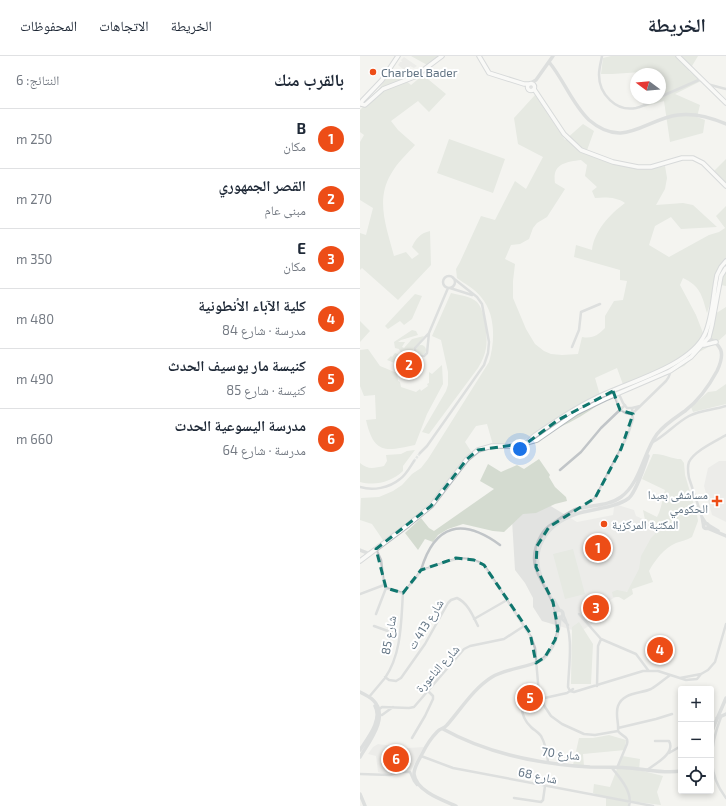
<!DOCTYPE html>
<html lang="ar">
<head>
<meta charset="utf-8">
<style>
  body { margin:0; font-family:"Exo 2","Noto Naskh Arabic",sans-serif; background:#f6f6f7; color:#1f2937; direction:rtl }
  .controls { position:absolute; right:12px; bottom:12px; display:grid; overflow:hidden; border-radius:4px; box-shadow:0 2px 6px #0003 }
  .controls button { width:36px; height:36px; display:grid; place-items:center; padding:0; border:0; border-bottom:1px solid #e0e1e3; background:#fff; color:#1f2937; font:20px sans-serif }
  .compass { position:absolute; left:270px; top:12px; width:36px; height:36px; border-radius:50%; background:#fff; box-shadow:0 2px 6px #0003; rotate:286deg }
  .you { position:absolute; left:160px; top:393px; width:14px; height:14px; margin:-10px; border:3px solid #fff; border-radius:50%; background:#1a73e8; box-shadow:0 0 0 6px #1a73e833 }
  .badge { display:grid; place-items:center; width:26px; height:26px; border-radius:50%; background:#ed4d17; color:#fff; font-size:13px; font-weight:700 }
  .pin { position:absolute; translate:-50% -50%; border:2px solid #fff; box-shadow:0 1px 4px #0006 }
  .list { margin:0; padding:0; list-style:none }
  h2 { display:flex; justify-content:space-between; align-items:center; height:52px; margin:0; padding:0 16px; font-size:17px }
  h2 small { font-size:13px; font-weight:400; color:#747a83 }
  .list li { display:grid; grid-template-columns:26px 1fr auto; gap:12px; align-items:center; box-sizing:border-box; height:60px; padding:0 16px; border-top:1px solid #e0e1e3 }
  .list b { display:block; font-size:15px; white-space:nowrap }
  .list p { margin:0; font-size:13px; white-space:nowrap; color:#747a83 }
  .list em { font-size:13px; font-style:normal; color:#747a83 }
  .icon { flex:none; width:22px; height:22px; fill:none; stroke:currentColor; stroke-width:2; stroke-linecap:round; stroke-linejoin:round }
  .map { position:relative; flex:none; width:366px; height:750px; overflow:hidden; direction:ltr }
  header { display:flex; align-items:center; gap:24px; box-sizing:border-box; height:56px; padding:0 20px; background:#fff; border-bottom:1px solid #e0e1e3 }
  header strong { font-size:19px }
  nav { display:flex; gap:22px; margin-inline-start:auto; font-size:14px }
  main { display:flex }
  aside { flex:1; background:#fff }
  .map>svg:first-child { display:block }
</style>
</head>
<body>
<header>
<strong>الخريطة</strong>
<nav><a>الخريطة</a><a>الاتجاهات</a><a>المحفوظات</a></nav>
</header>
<main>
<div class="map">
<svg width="366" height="750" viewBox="0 0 366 750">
  <rect width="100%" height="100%" fill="#f4f4f0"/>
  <!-- built -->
  <path fill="#e2e3e1" d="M44 1 57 10 54 12 50 10 49 12 51 15 48 17 38 9 40 6H42L41 4Z
    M359 405H366V466L352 459 344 430 348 412Z
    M184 446 217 466 253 459 254 451 258 449 274 454 276 460 304 472 268 535 250 544 236 566 219 576 182 565 173 551V542L165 527 155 514 152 464 169 453Z
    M18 688 47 692 64 691 50 716 24 718 18 716 16 700 8 698 13 691Z"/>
  <!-- green -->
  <path fill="#d4dbd0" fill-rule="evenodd" d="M51 0H82L69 10Z
    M251 0H338L329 15 341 25 315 38 340 49 337 61 345 64 343 77 310 86 304 45 284 51 281 42H300V18H283L282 16 252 18H241L243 2Z
    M33 13 51 29 63 19 86 38 69 56 58 45 31 65 38 74 55 89C47 98 37 107 31 118 15 144 27 173 34 200L46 196 52 203 59 198 52 191C56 182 61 177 70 175L71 209 38 244 2 212 0 214V177L6 179 13 152 0 144V86L4 79 0 76V54L16 37Z
    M175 39 205 84 223 68 234 75 226 97C255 108 274 118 305 110L307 122 305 133 296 149 323 147 333 149 357 171 321 173 311 161 295 170 289 189 309 201 349 179 359 176 365 172 356 160 366 150V230L356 228 347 257C342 239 340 230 323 222L320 229 336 259 343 277 350 261 366 251V278L356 287 339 296 324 310 265 334 257 312 235 322 242 346C209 371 174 384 133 389L127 368 116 370 105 386 114 400 105 409 87 433 25 487 12 468 0 464 1 442 19 441 33 435 42 429 52 418 61 412 68 403 129 306C135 286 136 258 121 241 115 233 105 228 97 222L96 213 100 206 121 160 135 164 155 125 166 133 183 101 158 88 154 62ZM221 104 227 109 225 120 237 131 232 135 235 142C245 141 257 141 265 147 250 158 234 175 232 194L216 189 214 201 260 214V224L267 225 263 244 254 245 245 260V272C238 279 233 283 222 281L218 298 202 299 191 298 184 295 175 288 166 273 153 242V225L155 208 145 203 151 189 160 188 169 183 173 172 177 167 187 161 205 133 195 127C192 108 205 106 221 104Z
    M89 83 145 103 133 137 77 117Z
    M366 103V133L353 116Z
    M91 237C99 239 110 240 117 246 125 254 128 281 126 292 125 299 122 305 118 312L69 378 62 376 86 335 88 329V316L81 284 72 280Z
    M55 238 62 240 52 263 44 269 40 265 28 273 25 270Z
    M0 265 10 275 0 286Z
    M52 274 56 275 58 279 41 284 38 286H45L42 291 44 292 52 283 64 280C59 289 51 290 53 302L41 297 39 293 35 292 34 286Z
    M56 294a5 5 0 1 1 10 0a5 5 0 1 1-10 0Z
    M8 293 20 310 37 317 38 325 40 326 41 331 56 336 60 333 61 335 68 330 67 328 69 327V316L72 318 82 309 83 328 67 358 55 389C26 395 14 399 6 364L16 363 15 339 4 340 0 330V294Z
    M35 297 45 301 37 308 27 304 31 300 32 301Z
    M366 328V348L333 356 331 351 348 336 356 335Z
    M55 394 43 410V415C31 426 16 430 0 426V407C8 414 14 412 24 410L27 405 26 399 41 398 47 395Z
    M293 398C302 397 311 403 321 403L324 407 325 419 337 459 338 465 332 481C327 484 321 485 316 487 304 492 295 504 289 515L293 526 272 533 273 538 264 544 259 541H253L252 536 257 534 267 536 279 513 281 500 291 482 295 478 297 473 295 468 285 464 283 454 297 461C302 452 302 443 305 434L282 423Z
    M179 403 190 419 189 421 195 431 206 441 207 445 195 448 176 457 163 458 144 476 133 475 103 468 88 473 78 479 73 486 65 483 58 494 45 477 61 462 69 472 74 475 134 433 120 425 128 408 141 416 157 409 164 413Z
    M213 493 225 538 205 543 193 498Z
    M219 566 233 588 231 628H211L212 571Z
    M249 679 266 684 265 694 223 698 224 710 213 709 219 682H233Z
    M262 700 280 703 279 714 303 720 297 736 301 749 269 745 268 750H246V742L233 737 234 728 250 731Z"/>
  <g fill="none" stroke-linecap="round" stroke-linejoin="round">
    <!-- minor-tunnel -->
    <path stroke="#cfd4d5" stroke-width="2.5" stroke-dasharray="2.5 1" stroke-linecap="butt" d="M54 405 60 397"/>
    <defs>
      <path id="secondary" d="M38 0 22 24 2 45 1 48 5 49 23 33 54 21 82 0
        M119 0 129 17 164 28H170
        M318 0 366 47
        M167.5 31a3.5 3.5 0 1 1 7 0a3.5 3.5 0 1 1-7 0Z
        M174 33 204 78 221 94 253 106 278 111H291L322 102H333L343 107 366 130
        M344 289 356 286
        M168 386 174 380C194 366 215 352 236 342 267 326 330 311 345 278 353 260 353 238 357 219L361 211 366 205
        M0 505 48 469 71 450 107 403 118 394 132 390H155L177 384 216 357 245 343 310 315 331 301 349 281 352 269 361 220 366 212"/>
    </defs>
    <!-- secondary casing -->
    <use href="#secondary" stroke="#b5babf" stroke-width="5.5"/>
    <!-- minor -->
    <path stroke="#c1c5c8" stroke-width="2.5" d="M242 0C241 6 239 12 239 19 239 38 256 56 276 52 284 50 291 46 299 42
      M347 28 366 33
      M300 41 341 23
      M83 226a6 6 0 1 1 12 0a6 6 0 1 1-12 0Z
      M90 232 112 239
      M69 277 67 297 64 300H59L55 297V292Z
      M69 277 88 232
      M212 291 219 274 221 256 240 248
      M258 336 263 347 267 352H272L280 350
      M254 338C258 348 259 358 272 358L306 325C310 320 311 317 308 311
      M293 386C306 379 316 367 329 360 341 354 354 354 366 350
      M60 397 67 390 124 309 128 297 129 286 122 248 117 241 93 222
      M200 414 221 396 241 372 265 349
      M0 431C13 435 29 432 40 423 46 419 50 411 54 405
      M224 451 235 442 267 381 273 363 272 352
      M341 459 346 467
      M343 469 341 458 329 422C328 416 327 411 329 406 334 395 356 385 366 379
      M16 493 21 504 24 529 26 532 43 537
      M61 514C75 467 103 462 140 489
      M43 537 56 522 61 514C84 509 101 494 124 509L171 581 175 592 179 638 185 651 191 660 202 668 224 678 235 679 258 675C262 681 269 680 267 688L257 712
      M0 538 24 529
      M16 558 26 532
      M203 558C214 579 209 607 208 631L210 635 214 636 283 615H298L326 624 337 623 341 618 348 614 355 606 366 568
      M219 558 241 583 276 598 288 614
      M201 562 208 569
      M114 563 147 544
      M14 570 39 579
      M25 621 29 624 36 625 41 622 65 588 88 547 91 544 97 542C108 547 113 560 118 570
      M320 622 341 618
      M167 628C162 643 157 658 171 671 175 675 180 677 182 682 186 689 187 699 188 706
      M237 630 238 590 241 583
      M9 641C14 635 20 628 25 622 42 597 41 565 43 537
      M180 643 207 637 213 633
      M18 654 22 651 49 652 54 651 104 593 110 590 144 583 164 570
      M19 659H22L33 651
      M361 661C350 690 346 716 366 742
      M258 672 296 663 312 658
      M258 675C259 667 255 658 258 650 263 636 280 638 291 633 298 629 303 624 309 620
      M52 682 65 660 73 643V640L68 635
      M309 697 321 690
      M61 700 93 712 293 750
      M252 712C260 722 273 736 269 750
      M287 714C295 708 316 697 309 685H295
      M0 718 30 719 40 716H50L54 725 57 729
      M154 742 181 746 183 744 185 730"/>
    <!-- tertiary -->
    <path stroke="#c1c5c8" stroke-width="3.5" d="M189 6C204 24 212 48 229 64 264 94 285 63 318 59 334 57 352 62 366 68
      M171 27 176 24 193 0
      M343.5 470a2.5 2.5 0 1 1 5 0a2.5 2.5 0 1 1-5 0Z
      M348 469 358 475
      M347 472 366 480
      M0 494 10 498
      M182 523C169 493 187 468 216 458 231 453 256 452 269 442 275 437 285 409 288 400
      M194 544 199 554
      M195 558a4 4 0 1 1 8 0a4 4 0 1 1-8 0Z
      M196 556C190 527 162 514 181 480 184 474 189 470 194 467 201 462 209 456 217 453 231 449 249 450 261 441 281 426 283 397 297 378 305 368 315 362 325 355 339 344 349 330 357 315 366 296 362 289 344 279
      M196 560 197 572
      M0 636C4 638 10 641 13 644 30 660 9 686 0 701
      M357 662 366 658
      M83 673C128 698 179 708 230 711 243 711 256 711 269 712 287 713 303 718 321 715
      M351 677 366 642
      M0 694C7 683 23 664 15 650
      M0 738 5 750
      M96 750C82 744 56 735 54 718 54 711 59 704 62 698 66 690 71 682 77 676 80 672 84 673 87 669 101 653 114 632 132 621 146 612 173 611 183 603 194 593 199 576 200 561"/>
    <!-- secondary -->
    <use href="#secondary" stroke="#fff" stroke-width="3.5"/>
  </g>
  <!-- marked area -->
  <path d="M0 0H366V750H0ZM253 335 260 354 273 358 261 393 235 442 189 471 177 490 176 511 193 546 198 573 195 584 185 601 176 607 170 577 124 509 114 504 96 502 61 514 43 537 26 532 16 493 71 450 107 403 118 394 167 387 198 364Z" fill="#f4f4f0" fill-opacity=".55" fill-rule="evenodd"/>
  <path fill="none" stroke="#0f766e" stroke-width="3" stroke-dasharray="8 5" stroke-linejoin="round" d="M253 335 260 354 273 358 261 393 235 442 189 471 177 490 176 511 193 546 198 573 195 584 185 601 176 607 170 577 124 509 114 504 96 502 61 514 43 537 26 532 16 493 71 450 107 403 118 394 167 387 198 364Z"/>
  <!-- markers -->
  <g fill="#ed4d17" stroke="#fff" stroke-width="1.5">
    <circle cx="13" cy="16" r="4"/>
    <path d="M355 439h4v4h4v4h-4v4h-4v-4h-4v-4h4z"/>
    <circle cx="244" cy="468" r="4"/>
  </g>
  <g text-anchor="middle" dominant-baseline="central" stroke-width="4" stroke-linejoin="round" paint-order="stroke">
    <!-- poi labels -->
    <g font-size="12" fill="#617383" stroke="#fff" text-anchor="start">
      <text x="21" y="16">Charbel Bader</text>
      <text x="348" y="438" text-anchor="end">مساشفى بعبدا<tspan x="348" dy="14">الحكومي</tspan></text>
      <text x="252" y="468">المكتبة المركزية</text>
    </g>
    <!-- street labels -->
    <g font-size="12" fill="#617383" stroke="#fff">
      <text transform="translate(65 568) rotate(-58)">شارع 413 ت</text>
      <text transform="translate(28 579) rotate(-80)">شارع 85</text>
      <text transform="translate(77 612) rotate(-48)">شارع الناعورة</text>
      <text transform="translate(201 697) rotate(7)">شارع 70</text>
      <text transform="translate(178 719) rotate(12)">شارع 68</text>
    </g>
  </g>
</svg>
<div class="controls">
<button>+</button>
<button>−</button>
<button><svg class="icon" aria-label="locate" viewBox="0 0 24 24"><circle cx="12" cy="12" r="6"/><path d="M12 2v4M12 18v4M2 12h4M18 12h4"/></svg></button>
</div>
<svg class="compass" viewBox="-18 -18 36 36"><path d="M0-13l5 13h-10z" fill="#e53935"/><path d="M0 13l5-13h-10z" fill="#747a83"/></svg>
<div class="you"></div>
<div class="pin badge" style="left:238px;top:492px">1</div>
<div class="pin badge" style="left:49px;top:309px">2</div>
<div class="pin badge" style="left:236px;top:552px">3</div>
<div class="pin badge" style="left:300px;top:594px">4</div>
<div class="pin badge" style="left:170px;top:642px">5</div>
<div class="pin badge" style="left:36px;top:703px">6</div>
</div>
<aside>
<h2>بالقرب منك<small>النتائج: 6</small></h2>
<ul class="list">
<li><span class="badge">1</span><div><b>B</b><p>مكان</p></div><em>250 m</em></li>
<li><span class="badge">2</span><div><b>القصر الجمهوري</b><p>مبنى عام</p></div><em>270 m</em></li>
<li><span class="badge">3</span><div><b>E</b><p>مكان</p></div><em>350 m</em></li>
<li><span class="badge">4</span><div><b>كلية الآباء الأنطونية</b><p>مدرسة · شارع 84</p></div><em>480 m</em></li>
<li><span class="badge">5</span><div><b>كنيسة مار يوسيف الحدث</b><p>كنيسة · شارع 85</p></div><em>490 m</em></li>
<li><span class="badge">6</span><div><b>مدرسة اليسوعية الحدت</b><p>مدرسة · شارع 64</p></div><em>660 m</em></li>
</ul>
</aside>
</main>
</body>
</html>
